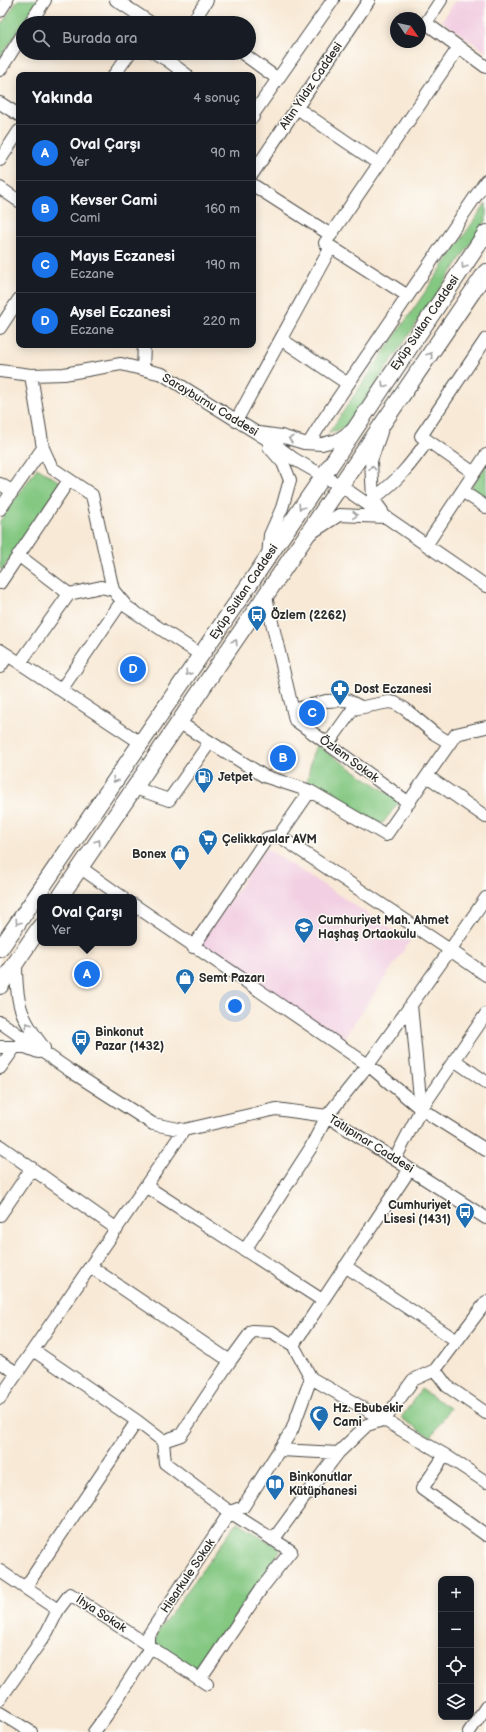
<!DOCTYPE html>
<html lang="tr">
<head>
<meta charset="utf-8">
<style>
  body { margin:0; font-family:"Balsamiq Sans",sans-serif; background:#242831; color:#f1f3f6 }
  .controls { position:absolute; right:12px; bottom:12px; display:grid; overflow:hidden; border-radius:8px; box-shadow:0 2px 10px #0003 }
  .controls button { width:36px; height:36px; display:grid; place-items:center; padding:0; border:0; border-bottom:1px solid #363941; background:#171b24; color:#f1f3f6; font:20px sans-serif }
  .compass { position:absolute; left:390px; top:12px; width:36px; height:36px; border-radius:50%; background:#171b24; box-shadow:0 2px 10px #0003; rotate:124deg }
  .you { position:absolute; left:235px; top:1006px; width:14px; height:14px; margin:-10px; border:3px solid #fff; border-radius:50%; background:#1a73e8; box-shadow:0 0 0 6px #1a73e833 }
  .badge { display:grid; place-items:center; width:26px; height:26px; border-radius:50%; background:#1a73e8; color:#fff; font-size:13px; font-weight:700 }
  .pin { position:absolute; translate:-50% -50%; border:2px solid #fff; box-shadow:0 1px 4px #0006 }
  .popup { position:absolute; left:37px; top:894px; width:100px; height:52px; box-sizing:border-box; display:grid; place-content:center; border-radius:8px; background:#171b24; filter:drop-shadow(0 1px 3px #0005); font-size:13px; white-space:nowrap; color:#9ea1a6 }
  .popup b { font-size:15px; color:#f1f3f6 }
  .popup::after { content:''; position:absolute; left:50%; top:100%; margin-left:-8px; border:8px solid transparent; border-top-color:#171b24 }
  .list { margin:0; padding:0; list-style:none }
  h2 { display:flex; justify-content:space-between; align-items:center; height:52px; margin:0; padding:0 16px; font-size:17px }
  h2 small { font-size:13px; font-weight:400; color:#9ea1a6 }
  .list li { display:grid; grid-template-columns:26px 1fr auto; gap:12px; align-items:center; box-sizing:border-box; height:56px; padding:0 16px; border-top:1px solid #363941 }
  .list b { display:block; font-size:15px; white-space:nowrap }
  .list p { margin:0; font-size:13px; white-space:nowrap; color:#9ea1a6 }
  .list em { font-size:13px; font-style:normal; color:#9ea1a6 }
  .icon { flex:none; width:22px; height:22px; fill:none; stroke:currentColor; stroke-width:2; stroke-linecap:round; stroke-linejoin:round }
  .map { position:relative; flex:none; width:486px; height:1732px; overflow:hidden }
  .search { position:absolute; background:#171b24; box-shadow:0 2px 10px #0003; left:16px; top:16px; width:240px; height:44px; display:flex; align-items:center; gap:10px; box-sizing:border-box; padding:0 14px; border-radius:22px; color:#9ea1a6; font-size:15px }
  .panel { position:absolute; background:#171b24; box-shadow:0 2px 10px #0003; left:16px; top:72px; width:240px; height:276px; border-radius:8px }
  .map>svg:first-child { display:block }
</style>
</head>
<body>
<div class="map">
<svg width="486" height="1732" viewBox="0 0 486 1732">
  <rect width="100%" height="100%" fill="#fdfcf7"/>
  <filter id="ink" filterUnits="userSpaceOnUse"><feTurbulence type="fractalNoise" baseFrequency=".025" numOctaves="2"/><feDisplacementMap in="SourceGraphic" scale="8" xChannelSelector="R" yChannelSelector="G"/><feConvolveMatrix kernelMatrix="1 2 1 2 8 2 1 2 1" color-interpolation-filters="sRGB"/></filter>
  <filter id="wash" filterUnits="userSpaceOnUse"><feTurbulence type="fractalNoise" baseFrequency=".012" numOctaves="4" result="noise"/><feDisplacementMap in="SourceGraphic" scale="16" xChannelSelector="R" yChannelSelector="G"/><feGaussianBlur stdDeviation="0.9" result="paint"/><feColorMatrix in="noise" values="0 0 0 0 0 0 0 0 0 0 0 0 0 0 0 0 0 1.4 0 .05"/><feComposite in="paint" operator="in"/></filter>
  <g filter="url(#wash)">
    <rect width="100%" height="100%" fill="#f8e9d6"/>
    <!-- built -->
    <path fill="#f2cfe2" d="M456 0H486V52L442 21Z
      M266 848 410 941 342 1041 198 947Z"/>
    <!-- green -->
    <path fill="#84c882" stroke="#587a56" d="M18 0H39L0 58V26Z
      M486 203V221L347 426 328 434Z
      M486 465V502L469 491Z
      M37 468 62 483 2 570 0 569V521Z
      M316 745 397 799 398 803 383 823H376L307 782 312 756Z
      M421 1389 450 1408 431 1437 401 1418Z
      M237 1522 281 1549 199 1672 156 1645 157 1633Z"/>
  </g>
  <g filter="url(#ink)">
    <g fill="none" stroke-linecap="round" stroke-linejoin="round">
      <defs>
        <path id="minor" d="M116 0 151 23
          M441 0 426 23 486 67
          M0 11 7 0
          M30 23 45 0
          M192 23 207 0
          M155 53 167 60
          M172 53 167 60 187 75
          M242 53 278 79
          M0 70 23 34
          M114 75 130 53
          M0 103 19 115
          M297 108 379 164
          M253 117 254 113 333 0
          M0 160 19 131
          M253 173 369 0
          M253 185 331 235
          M0 188 19 201
          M408 296 325 243 459 47
          M0 328 19 299
          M281 339 348 384
          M143 369 144 345
          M0 371 31 375 64 374 121 364 162 374 273 443 294 459 341 486 486 586
          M31 375 43 448 52 468 92 495 113 590 127 607 201 655
          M236 421 331 247
          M381 432 371 461 373 499 382 511
          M259 433 281 436 304 443 322 444 337 440 352 430
          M309 443 322 422 486 181
          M474 473 421 436 486 339
          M0 484 12 491
          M462 491 486 507
          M373 499C397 481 410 466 427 441
          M0 509 43 448
          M311 533 339 515 385 517
          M427 544 486 455
          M18 555 69 594
          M268 556 270 535 282 508 290 480 283 463 269 447
          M0 583 69 480
          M266 597 295 720 409 803
          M0 650 141 743
          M20 663 69 594 101 587 113 590
          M0 667 8 655
          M61 690 122 601
          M293 710 326 701 347 700 361 707
          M180 723 264 776 310 791 386 835 456 734 486 727
          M328 744 353 709 389 702 395 703 405 709 435 734 450 743
          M427 776 486 817
          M135 788 169 800 210 742
          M310 791 279 836 450 950 411 1005 421 1109 395 1159
          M81 868 122 897
          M486 898 450 950 486 975
          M134 905 368 1065 421 1109 486 1150
          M193 947 267 838 279 836
          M16 962C16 1002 19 1016 44 1048
          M0 1022 69 1070 153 1124 184 1130 276 1109 327 1116 486 1218
          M0 1047H25L38 1052
          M454 1060 486 1082
          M0 1068 15 1047
          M421 1109 486 1014
          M0 1146 117 1229
          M146 1186 322 1300
          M0 1215 32 1168
          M245 1250 310 1149 327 1116 368 1065 411 1005
          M345 1266 457 1341
          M91 1267 230 1361
          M293 1345 410 1169
          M33 1350 137 1421 163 1441 165 1463 230 1512 148 1636V1651L106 1716 94 1732
          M0 1362 17 1373
          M435 1370 447 1386 486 1413
          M0 1398 184 1130
          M163 1441 181 1435 230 1361 252 1331 272 1332 293 1345 311 1378 445 1455 422 1489 486 1535
          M280 1450 338 1453
          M445 1455 486 1482
          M273 1540 303 1499 338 1453 367 1425 385 1419 413 1380 435 1370 486 1302
          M0 1571 58 1610 70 1594 207 1684
          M25 1588 137 1421
          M200 1679 261 1589 291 1551 230 1512 243 1507 292 1430 311 1378
          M0 1699 47 1632 58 1610
          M0 1713 31 1732
          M469 1732 486 1707"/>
        <path id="major" d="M60 897 486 272
          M0 949 339 453 486 233
          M0 986 40 927"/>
      </defs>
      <!-- minor casing -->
      <use href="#minor" stroke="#4a4845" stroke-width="14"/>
      <!-- major casing -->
      <use href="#major" stroke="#4a4845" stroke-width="18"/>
      <!-- minor -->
      <use href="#minor" stroke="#fff" stroke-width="12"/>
      <!-- major -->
      <use href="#major" stroke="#fff" stroke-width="16"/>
    </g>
    <!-- one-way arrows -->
    <defs><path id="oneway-chevron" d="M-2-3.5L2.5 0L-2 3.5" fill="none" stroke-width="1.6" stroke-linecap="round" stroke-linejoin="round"/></defs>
    <g stroke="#a0a0a0">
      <use href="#oneway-chevron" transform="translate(464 266) rotate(124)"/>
      <use href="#oneway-chevron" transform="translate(430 355) rotate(-56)"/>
      <use href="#oneway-chevron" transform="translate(384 385) rotate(124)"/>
      <use href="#oneway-chevron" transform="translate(291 439) rotate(-163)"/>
      <use href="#oneway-chevron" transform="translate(372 468) rotate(-93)"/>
      <use href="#oneway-chevron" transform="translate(301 507) rotate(124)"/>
      <use href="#oneway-chevron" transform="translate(355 515) rotate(3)"/>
      <use href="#oneway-chevron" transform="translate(235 642) rotate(-56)"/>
      <use href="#oneway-chevron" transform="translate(188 673) rotate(124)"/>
      <use href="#oneway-chevron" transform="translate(115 780) rotate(124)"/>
      <use href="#oneway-chevron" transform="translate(98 842) rotate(-56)"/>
      <use href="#oneway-chevron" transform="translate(18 922) rotate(124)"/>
      <use href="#oneway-chevron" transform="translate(28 1025) rotate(-123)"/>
    </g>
  </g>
  <!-- icons -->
  <defs>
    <symbol id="bus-pin" viewBox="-11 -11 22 30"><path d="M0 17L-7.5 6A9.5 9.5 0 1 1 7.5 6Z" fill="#1f6fb2" stroke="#fdfcf7"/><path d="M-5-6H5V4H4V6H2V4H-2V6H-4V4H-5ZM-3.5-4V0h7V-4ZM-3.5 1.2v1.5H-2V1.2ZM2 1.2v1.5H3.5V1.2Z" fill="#fff"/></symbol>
    <symbol id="pharmacy-pin" viewBox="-11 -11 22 30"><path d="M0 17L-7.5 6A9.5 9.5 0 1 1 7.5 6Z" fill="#1f6fb2" stroke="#fdfcf7"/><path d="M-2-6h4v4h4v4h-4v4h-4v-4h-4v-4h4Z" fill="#fff"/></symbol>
    <symbol id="fuel-pin" viewBox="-11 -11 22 30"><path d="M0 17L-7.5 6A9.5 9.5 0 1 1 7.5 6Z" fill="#1f6fb2" stroke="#fdfcf7"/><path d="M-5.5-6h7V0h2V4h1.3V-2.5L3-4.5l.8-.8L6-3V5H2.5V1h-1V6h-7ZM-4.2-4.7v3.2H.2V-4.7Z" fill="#fff"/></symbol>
    <symbol id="supermarket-pin" viewBox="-11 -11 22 30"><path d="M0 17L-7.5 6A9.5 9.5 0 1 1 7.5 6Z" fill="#1f6fb2" stroke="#fdfcf7"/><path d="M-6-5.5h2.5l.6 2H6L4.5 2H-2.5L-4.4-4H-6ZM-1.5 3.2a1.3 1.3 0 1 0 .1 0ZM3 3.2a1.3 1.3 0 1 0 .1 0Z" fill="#fff"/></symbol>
    <symbol id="shop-pin" viewBox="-11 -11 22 30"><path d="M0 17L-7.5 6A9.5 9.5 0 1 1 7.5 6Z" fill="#1f6fb2" stroke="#fdfcf7"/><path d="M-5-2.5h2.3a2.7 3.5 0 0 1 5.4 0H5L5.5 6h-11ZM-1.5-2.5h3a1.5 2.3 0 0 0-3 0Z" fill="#fff"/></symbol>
    <symbol id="school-pin" viewBox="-11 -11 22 30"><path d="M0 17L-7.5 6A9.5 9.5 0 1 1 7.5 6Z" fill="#1f6fb2" stroke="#fdfcf7"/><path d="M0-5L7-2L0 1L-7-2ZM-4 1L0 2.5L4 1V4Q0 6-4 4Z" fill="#fff"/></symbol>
    <symbol id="mosque-pin" viewBox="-11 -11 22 30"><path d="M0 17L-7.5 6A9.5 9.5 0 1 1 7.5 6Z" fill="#1f6fb2" stroke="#fdfcf7"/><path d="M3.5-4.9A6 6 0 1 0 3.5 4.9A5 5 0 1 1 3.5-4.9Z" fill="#fff"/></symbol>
    <symbol id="library-pin" viewBox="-11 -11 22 30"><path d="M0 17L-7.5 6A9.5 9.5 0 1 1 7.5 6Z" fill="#1f6fb2" stroke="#fdfcf7"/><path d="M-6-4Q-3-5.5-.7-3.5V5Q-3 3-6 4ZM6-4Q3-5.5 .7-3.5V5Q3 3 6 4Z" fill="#fff"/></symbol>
  </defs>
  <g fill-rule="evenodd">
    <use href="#bus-pin" x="246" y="604" width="22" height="30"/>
    <use href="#pharmacy-pin" x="329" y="678" width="22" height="30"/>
    <use href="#fuel-pin" x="193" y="766" width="22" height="30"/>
    <use href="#supermarket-pin" x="197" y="828" width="22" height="30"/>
    <use href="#shop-pin" x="169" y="843" width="22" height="30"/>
    <use href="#school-pin" x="293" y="916" width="22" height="30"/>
    <use href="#shop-pin" x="174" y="967" width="22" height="30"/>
    <use href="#bus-pin" x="70" y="1028" width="22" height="30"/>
    <use href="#bus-pin" x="454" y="1201" width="22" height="30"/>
    <use href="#mosque-pin" x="308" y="1404" width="22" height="30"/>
    <use href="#library-pin" x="264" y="1473" width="22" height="30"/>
  </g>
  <g text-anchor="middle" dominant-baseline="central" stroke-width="3" stroke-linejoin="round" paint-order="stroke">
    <!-- street labels -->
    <g font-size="12" fill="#2b2b2b" stroke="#fdfcf7">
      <text transform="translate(311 86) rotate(-56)">Altın Yıldız Caddesi</text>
      <text transform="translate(425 323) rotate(-56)">Eyüp Sultan Caddesi</text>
      <text transform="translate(210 405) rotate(31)">Sarayburnu Caddesi</text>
      <text transform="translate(244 592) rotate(-56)">Eyüp Sultan Caddesi</text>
      <text transform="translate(349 759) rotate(36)">Özlem Sokak</text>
      <text transform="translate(371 1144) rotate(32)">Tatlıpınar Caddesi</text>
      <text transform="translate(188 1576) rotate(-56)">Hisarkule Sokak</text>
      <text transform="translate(101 1614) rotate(33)">İhya Sokak</text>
    </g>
    <!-- poi labels -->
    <g font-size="12" font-weight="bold" fill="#2b2b2b" stroke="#fdfcf7" text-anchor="start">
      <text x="271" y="615">Özlem (2262)</text>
      <text x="354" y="689">Dost Eczanesi</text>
      <text x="218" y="777">Jetpet</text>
      <text x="222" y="839">Çelikkayalar AVM</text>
      <text x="166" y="854" text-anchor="end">Bonex</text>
      <text x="318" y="920">Cumhuriyet Mah. Ahmet<tspan x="318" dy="14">Haşhaş Ortaokulu</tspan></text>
      <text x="199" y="978">Semt Pazarı</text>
      <text x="95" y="1032">Binkonut<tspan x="95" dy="14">Pazar (1432)</tspan></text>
      <text x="451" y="1205" text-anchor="end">Cumhuriyet<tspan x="451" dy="14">Lisesi (1431)</tspan></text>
      <text x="333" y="1408">Hz. Ebubekir<tspan x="333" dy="14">Cami</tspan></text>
      <text x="289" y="1477">Binkonutlar<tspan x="289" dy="14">Kütüphanesi</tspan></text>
    </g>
  </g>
</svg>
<div class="controls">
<button>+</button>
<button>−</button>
<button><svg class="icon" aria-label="locate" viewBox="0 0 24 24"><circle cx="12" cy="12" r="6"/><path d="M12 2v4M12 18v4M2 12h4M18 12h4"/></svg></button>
<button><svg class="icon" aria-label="layers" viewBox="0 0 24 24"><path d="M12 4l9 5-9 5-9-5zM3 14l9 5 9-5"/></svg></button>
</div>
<svg class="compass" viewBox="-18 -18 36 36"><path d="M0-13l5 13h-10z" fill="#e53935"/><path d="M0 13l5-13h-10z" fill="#9ea1a6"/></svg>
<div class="you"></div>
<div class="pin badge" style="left:87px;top:974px">A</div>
<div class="popup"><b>Oval Çarşı</b>Yer</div>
<div class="pin badge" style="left:283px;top:758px">B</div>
<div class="pin badge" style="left:312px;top:713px">C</div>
<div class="pin badge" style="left:133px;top:669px">D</div>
<div class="search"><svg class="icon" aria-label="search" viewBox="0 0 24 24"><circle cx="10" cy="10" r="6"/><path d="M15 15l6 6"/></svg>Burada ara</div>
<section class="panel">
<h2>Yakında<small>4 sonuç</small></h2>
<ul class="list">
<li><span class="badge">A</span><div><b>Oval Çarşı</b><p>Yer</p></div><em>90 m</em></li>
<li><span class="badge">B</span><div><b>Kevser Cami</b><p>Cami</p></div><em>160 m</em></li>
<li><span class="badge">C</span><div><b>Mayıs Eczanesi</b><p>Eczane</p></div><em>190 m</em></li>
<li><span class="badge">D</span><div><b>Aysel Eczanesi</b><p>Eczane</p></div><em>220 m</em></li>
</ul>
</section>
</div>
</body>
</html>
